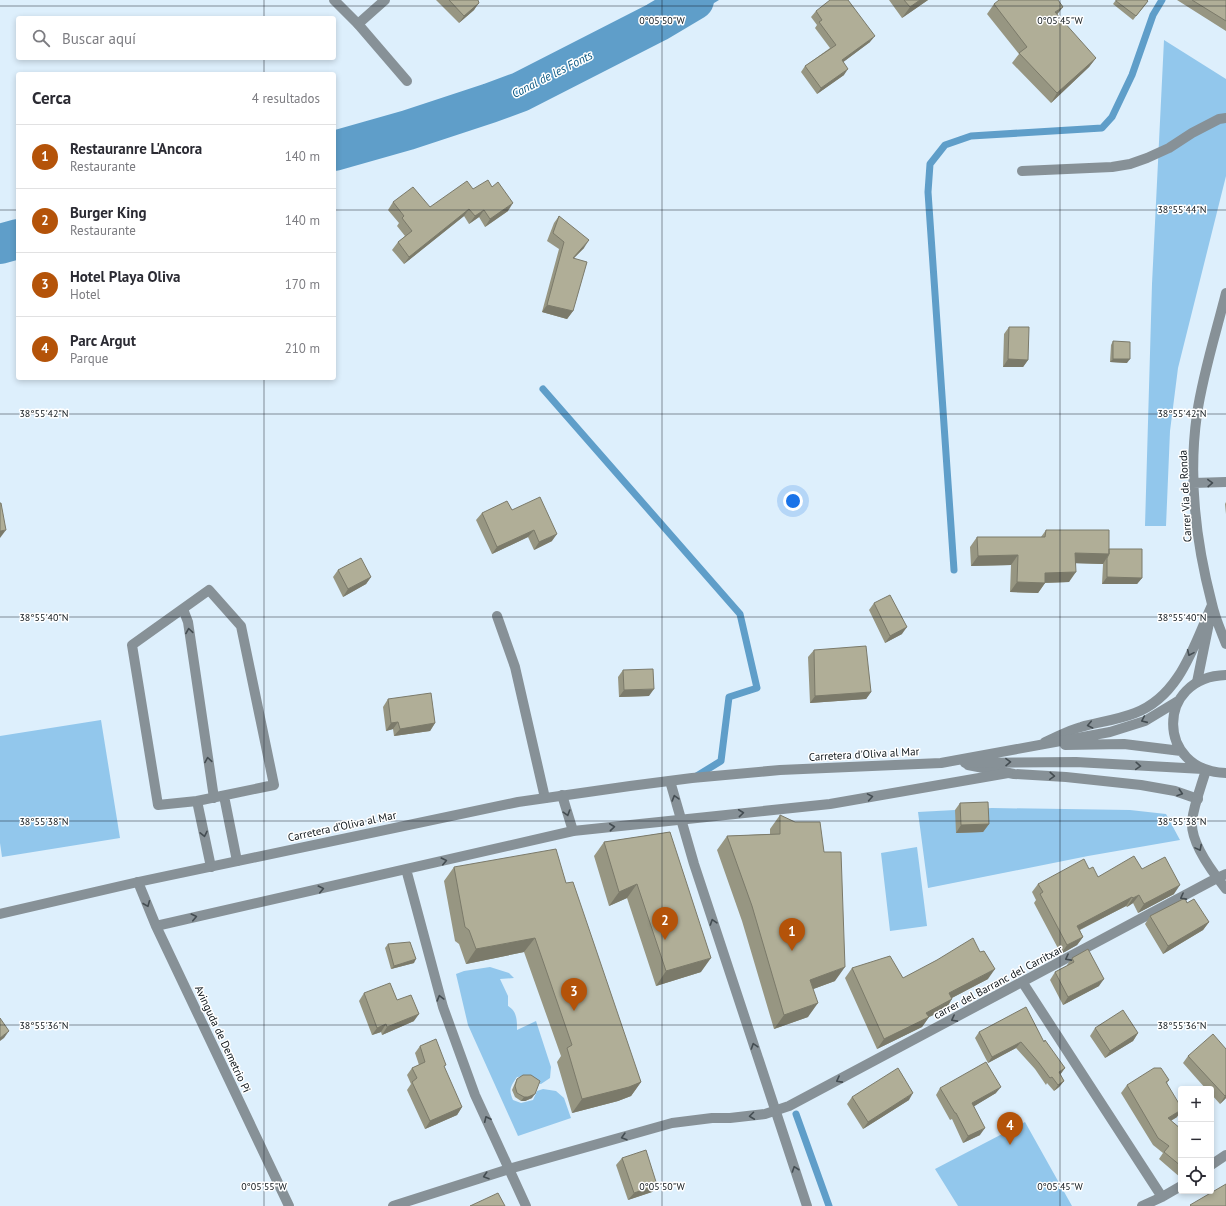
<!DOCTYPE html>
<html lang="es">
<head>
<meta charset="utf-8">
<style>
  body { margin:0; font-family:"PT Sans",sans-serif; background:#f2f2f3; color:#2b2b33 }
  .controls { position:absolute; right:12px; bottom:12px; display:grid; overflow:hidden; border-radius:4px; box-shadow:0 2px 6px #0003 }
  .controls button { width:36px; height:36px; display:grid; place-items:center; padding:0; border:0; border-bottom:1px solid #e1e1e2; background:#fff; color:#2b2b33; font:20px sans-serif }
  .you { position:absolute; left:793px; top:501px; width:14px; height:14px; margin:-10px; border:3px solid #fff; border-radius:50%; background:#1a73e8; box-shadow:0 0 0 6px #1a73e833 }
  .badge { display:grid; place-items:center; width:26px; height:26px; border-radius:50%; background:#b45309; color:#fff; font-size:13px; font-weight:700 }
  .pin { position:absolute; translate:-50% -33px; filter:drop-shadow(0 1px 2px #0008) }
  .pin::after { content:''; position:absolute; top:21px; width:14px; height:12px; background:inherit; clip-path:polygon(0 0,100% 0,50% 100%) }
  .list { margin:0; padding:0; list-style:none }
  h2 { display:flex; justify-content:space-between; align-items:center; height:52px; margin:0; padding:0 16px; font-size:17px }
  h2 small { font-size:13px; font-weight:400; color:#7c7c81 }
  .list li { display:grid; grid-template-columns:26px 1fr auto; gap:12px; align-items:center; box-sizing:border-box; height:64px; padding:0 16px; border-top:1px solid #e1e1e2 }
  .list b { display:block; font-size:15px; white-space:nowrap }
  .list p { margin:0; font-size:13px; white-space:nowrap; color:#7c7c81 }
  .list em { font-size:13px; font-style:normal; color:#7c7c81 }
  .icon { flex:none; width:22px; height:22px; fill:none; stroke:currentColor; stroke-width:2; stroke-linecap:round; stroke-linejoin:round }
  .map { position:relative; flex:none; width:1226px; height:1206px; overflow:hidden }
  .search { position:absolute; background:#fff; box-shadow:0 2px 6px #0003; left:16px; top:16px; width:320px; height:44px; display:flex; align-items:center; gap:10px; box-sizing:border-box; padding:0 14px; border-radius:4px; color:#7c7c81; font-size:15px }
  .panel { position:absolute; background:#fff; box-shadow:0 2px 6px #0003; left:16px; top:72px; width:320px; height:308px; border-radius:4px }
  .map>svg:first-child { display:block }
</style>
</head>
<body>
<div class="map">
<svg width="1226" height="1206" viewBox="0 0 1226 1206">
  <rect width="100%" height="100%" fill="#ddeffc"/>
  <!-- green -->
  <path fill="#92c7ec" d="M1164 40 1226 79V176L1178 368 1170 431 1166 526H1145L1152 284Z
    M101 720 120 838 2 857 0 843V736Z
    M992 808 1130 810 1166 814 1180 840 1088 856 928 888 918 812Z
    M917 847 927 926 890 931 881 853Z
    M490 967 509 973 514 978 500 979 508 996V1006C517 1011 517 1020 517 1030L536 1021 551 1067 550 1078 541 1084 536 1083 528 1076 517 1077C511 1086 508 1089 513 1100L521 1103 533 1100 537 1091 543 1089 556 1091 564 1098 571 1118 518 1136 468 1025 456 974 464 971Z
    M1025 1122 1072 1206H958L935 1169Z"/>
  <!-- water -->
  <path fill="#5f9ec9" d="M659 0H719L665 33 589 73 577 46Z"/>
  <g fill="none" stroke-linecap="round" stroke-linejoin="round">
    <!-- stream -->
    <path stroke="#5f9ec9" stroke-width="7" d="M543 389 740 614 757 688 729 697 721 761 695 777
      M954 570 928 192 930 164 945 145 971 136 1102 128 1112 117 1132 75 1153 15 1162 0
      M796 1114 829 1206"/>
    <!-- river -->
    <path stroke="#5f9ec9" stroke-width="40" d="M334 151 408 130 490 103 520 92 657 22 694 0
      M0 244 18 239"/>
    <!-- service -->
    <path stroke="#879197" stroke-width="10" d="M358 24 385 0
      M1022 171 1112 167 1130 164 1147 158 1169 148 1192 133 1219 119 1226 118
      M209 590 241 626 274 785 197 801 158 805 132 645Z
      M183 609 188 622 214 798
      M497 616 515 667 545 798
      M968 765 1014 774 1066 777 1141 785 1175 791 1198 799
      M670 781 694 864 807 1206
      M562 795 573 831
      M224 796 237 861
      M197 801 211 867
      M1217 878 1226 874"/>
    <!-- minor -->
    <path stroke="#879197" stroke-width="10" d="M334 0 358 24 407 81
      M1226 293C1216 333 1203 373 1197 414 1188 477 1196 543 1212 604 1215 618 1221 631 1226 644
      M1193 483 1226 482
      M1197 682 1209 623
      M1045 742C1057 737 1069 730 1081 727 1099 722 1117 720 1135 713 1180 696 1194 645 1212 605
      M1206 770C1201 787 1194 804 1192 821 1190 843 1213 873 1226 889
      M406 869 443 1007 475 1095 526 1206
      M138 882 156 926 289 1206
      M156 926 573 831 830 804 1008 773
      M1023 983 1162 1197
      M1211 1165 1226 1155
      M393 1206 509 1169 672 1123 712 1118H730L765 1114 789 1106 1217 878
      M1142 1206 1162 1197 1181 1186"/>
    <!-- tertiary -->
    <path stroke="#879197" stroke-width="10" d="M1226 675C1155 677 1156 771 1226 773
      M1065 745 1124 744 1181 751
      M965 763 1076 762 1203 769
      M0 914 138 882 518 802 630 786 692 778 780 770 941 763 1110 732 1145 721 1178 701"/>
  </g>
  <!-- wall -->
  <path fill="#979682" d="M436 0H478L474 10 459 23Z
    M889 0H928L902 18Z
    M1116 0 1148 1 1133 20 1113 4Z
    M1177 0H1226V31Z
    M994 4 1096 58 1089 67 1051 103 1012 63 1019 54 987 14Z
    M816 11 870 42 843 62 844 75 817 94 801 72 805 66 830 48 815 28 817 25 811 17Z
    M473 189 508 211 485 227 479 217 469 224 464 216 404 264 392 250 398 242 405 236 397 226 399 223 388 210 393 202 430 207Z
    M559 216 584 248 574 258 573 311 567 319 542 312 559 249 547 241 554 223Z
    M1009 327 1028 360 1023 367H1003L1004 334Z
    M1113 341 1127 363 1110 362 1111 345Z
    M1226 502V514L1225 504Z
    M512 510 552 541 534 550 528 537 492 554 476 520 482 513Z
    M1046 530 1109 549 1142 578 1137 584H1102L1103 564 1075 563 1069 582 1045 583 1038 593 1010 592 1011 565 971 566 970 547 977 537H1041Z
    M338 570 371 577 366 584 343 597 333 577Z
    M874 603 902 634 885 643 869 610Z
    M814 650 871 692 866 699 810 703 808 657Z
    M623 670 649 696 619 697 618 677Z
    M388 699 435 723 430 731 394 736 393 729 386 731 383 707Z
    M960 803 989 824 983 832 956 833 955 810Z
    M780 815 835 981 813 989 808 1017 774 1029 742 921 717 850 727 836 770 834V829Z
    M670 832 701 972 656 986 627 898 609 906 594 856 604 842Z
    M454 867 566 883 641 1082 631 1096 618 1101 572 1113 557 1062 561 1056 524 952 466 964 459 944 455 941 444 881Z
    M1089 869 1098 877 1142 869 1174 894 1138 913 1133 903 1127 907 1126 906 1080 930 1083 937 1077 945 1061 954 1034 903 1036 900 1032 892 1038 884Z
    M1187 903 1209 922 1203 930 1163 954 1145 924 1150 916Z
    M388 944 414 963 391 969 385 948Z
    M1072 958 1099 986 1063 1005 1050 980 1055 972 1067 966V965Z
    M852 968 903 978 988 979 952 998 946 1009 929 1017 922 1027 877 1049 845 978Z
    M364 993 397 1000 414 1021 382 1035 381 1032 372 1035 359 1001Z
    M1095 1028 1138 1033 1133 1041 1105 1058 1090 1036Z
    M979 1032 1044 1042 1065 1068 1060 1074 1064 1081 1059 1087 1054 1091 1047 1083 1046 1085 1035 1069 1016 1048 988 1063 975 1038Z
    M420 1046 462 1107 457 1115 425 1129 407 1090 411 1084 407 1075 412 1068 419 1065 415 1053Z
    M1226 1049V1098L1220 1104 1211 1094V1089H1206L1183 1063 1188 1056Z
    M517 1079 532 1098 525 1101H521L515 1097 512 1090 515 1083Z
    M1169 1080 1167 1083 1177 1117 1171 1121 1181 1129V1178L1159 1159 1163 1153 1153 1145 1121 1093 1127 1085Z
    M940 1088 996 1093 974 1106 980 1135 963 1143 952 1119 950 1120 936 1095Z
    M852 1097 909 1100 863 1129 847 1104Z
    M622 1158 657 1185 652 1192 628 1200 616 1165Z"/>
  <!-- shaded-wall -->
  <path fill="#7b7a6a" d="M920 0H928L902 18 910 7Z
    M479 3 474 10 459 23 464 16Z
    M1063 7 1056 16 1055 12Z
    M875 36 870 42 838 66 842 60Z
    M1096 58 1089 67 1051 103 1057 93Z
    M848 69 844 75 817 94 821 88Z
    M513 203 508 211 485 227 490 219Z
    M469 209 464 216 404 264 409 257Z
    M484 210 479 217 469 224 475 216Z
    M589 240 584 248 567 265 573 258Z
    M547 305 573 311 567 319 542 312Z
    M1008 359 1028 360 1023 367H1003Z
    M1113 359H1130L1127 363 1110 362Z
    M6 530 0 538V531Z
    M534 530 528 537 492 554 497 547Z
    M557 534 552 541 534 550 539 542Z
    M1075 553 1109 554 1103 564 1068 563Z
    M1018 555 1011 565 971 566 978 556Z
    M1076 572 1069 582 1038 583 1045 573Z
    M371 577 366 584 343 597 348 589Z
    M1107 577 1142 578 1137 584H1102Z
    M1017 582 1045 583 1038 593 1010 592Z
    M907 627 902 634 885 643 890 636Z
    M654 689 649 696 619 697 624 690Z
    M871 692 866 699 810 703 815 696Z
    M398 722 393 729 386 731 391 723Z
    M435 723 430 731 394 736 400 729Z
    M989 824 983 832 956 833 961 825Z
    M637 884 627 898 609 906 619 892Z
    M1180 885 1174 894 1138 913 1144 904Z
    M1139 895 1133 903 1127 907 1133 898Z
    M1132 897 1126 906 1071 934 1077 926Z
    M1209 922 1203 930 1163 954 1168 946Z
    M1083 937 1077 945 1061 954 1067 945Z
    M535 938 524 952 466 964 476 949Z
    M711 958 701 972 656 986 666 971Z
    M416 959 414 963 391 969 394 966Z
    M845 967 835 981 800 994 810 980Z
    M995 969 988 979 942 1003 949 993Z
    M1104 979 1099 986 1063 1005 1068 997Z
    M952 999 946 1009 929 1017 922 1027 877 1049 884 1039 926 1013Z
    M818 1003 808 1017 774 1029 784 1015Z
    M419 1014 414 1021 382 1035 387 1027Z
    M386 1024 381 1032 372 1035 377 1028Z
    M9 1031 4 1038 0 1041V1038Z
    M1138 1033 1133 1041 1105 1058 1110 1051Z
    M1021 1042 1016 1048 988 1063 992 1057Z
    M1065 1068 1060 1075 1059 1072Z
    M1064 1081 1059 1087 1054 1091 1058 1085Z
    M641 1082 631 1096 618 1101 572 1113 582 1099Z
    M1001 1087 996 1093 968 1110 972 1103Z
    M913 1093 909 1100 863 1129 868 1122Z
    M535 1094 532 1098 525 1101H521L524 1097Z
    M1226 1095V1098L1220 1104 1225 1096Z
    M462 1107 457 1115 425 1129 430 1121Z
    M1181 1110V1111L1177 1117 1163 1125 1168 1118Z
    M985 1128 980 1135 963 1143 968 1136Z
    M657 1185 652 1192 628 1200 634 1193Z"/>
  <!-- building -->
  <path fill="#b0ae97" stroke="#7b7a6a" d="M449 0H478L479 3 464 16Z
    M830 0H848L875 36 842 60 848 69 821 88 805 66 836 45 819 22 822 20 816 11Z
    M904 0H920L910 7Z
    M999 0H1058L1063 7 1055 12 1096 58 1057 93 1019 53 1027 47 994 4Z
    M1116 0H1147L1148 1 1136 16 1116 1Z
    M1192 0H1226V21Z
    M488 180 492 187 498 182 513 203 490 219 484 210 475 216 469 209 409 257 398 242 412 231 402 218 404 216 393 202 413 187 430 207 467 181 473 189Z
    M559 216 589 240 573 258 587 262 573 311 547 305 564 242 553 233Z
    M1009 327H1029L1028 360 1008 359Z
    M1113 341 1130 342V359H1113Z
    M540 497 557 534 539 542 534 530 497 547 482 513 507 501 512 510Z
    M0 503H1L6 530 0 531Z
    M1046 530H1109V554L1075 553 1076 572 1045 573V583L1017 582 1018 555 978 556 977 537H1045Z
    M1109 549H1142V578L1107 577V558L1109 554Z
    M361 558 371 577 348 589 338 570Z
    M890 595 907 627 890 636 874 603Z
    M866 646 871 692 815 696 814 650Z
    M653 669 654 689 624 690 623 670Z
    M431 693 435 723 400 729 398 722 391 723 388 699Z
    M988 802 989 824 961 825 960 803Z
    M780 815 795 822H820L824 852H841L845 967 810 980 818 1003 784 1015 752 906 727 836 780 834Z
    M670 832 711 958 666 971 637 884 619 892 604 842Z
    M556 849 566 883 573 882 641 1082 629 1087 582 1099 567 1048 572 1045 535 938 476 949 469 930 465 927 454 867Z
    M1134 856 1142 869 1165 857 1180 885 1144 904 1139 895 1133 898 1132 897 1077 926 1083 937 1067 945 1040 894 1043 892 1038 884 1084 859 1089 869 1093 867 1098 877Z
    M1185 898 1187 903 1194 899 1209 922 1168 946 1150 916Z
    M973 938 980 952 984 951 995 969 949 993 952 999 926 1013 929 1017 884 1039 852 968 890 956 903 978 937 960Z
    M410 942 416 959 394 966 388 944Z
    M1088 949 1104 979 1068 997 1055 972 1074 962 1072 958Z
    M390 983 397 1000 411 995 419 1014 387 1027 386 1024 377 1028 364 993Z
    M1026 1007 1044 1042 1045 1040 1065 1068 1059 1072 1064 1081 1058 1085 1052 1077 1050 1078 1039 1063 1021 1042 992 1057 979 1032Z
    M1123 1010 1138 1033 1110 1051 1095 1028Z
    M0 1018 9 1031 0 1038Z
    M1213 1034 1226 1049V1095L1225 1096 1188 1056Z
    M436 1039 446 1065 444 1066 462 1107 430 1121 412 1082 417 1078 412 1068 425 1062 420 1046Z
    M986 1062 1001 1087 972 1103 985 1128 968 1136 956 1113H955L940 1088Z
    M898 1068 913 1093 868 1122 852 1097Z
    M1154 1068H1161L1169 1080 1166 1082 1181 1107V1110L1168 1118 1181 1129V1166L1164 1152 1169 1146 1158 1138 1127 1085Z
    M523 1075H531L540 1081 535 1094 528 1097H524L517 1093 515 1086 517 1079Z
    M646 1150 657 1185 634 1193 622 1158Z
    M1226 1184V1206H1191L1190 1205Z
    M498 1193 505 1206H470Z"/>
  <!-- one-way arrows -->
  <defs><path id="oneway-chevron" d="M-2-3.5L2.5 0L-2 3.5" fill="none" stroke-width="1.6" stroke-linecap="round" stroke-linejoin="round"/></defs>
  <g stroke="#444d52">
    <use href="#oneway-chevron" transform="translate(1210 483) rotate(-2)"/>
    <use href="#oneway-chevron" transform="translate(189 631) rotate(-99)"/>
    <use href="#oneway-chevron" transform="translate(1190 653) rotate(114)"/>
    <use href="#oneway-chevron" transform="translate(1144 720) rotate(156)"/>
    <use href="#oneway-chevron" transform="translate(1090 725) rotate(168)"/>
    <use href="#oneway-chevron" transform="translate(208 760) rotate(-99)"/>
    <use href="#oneway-chevron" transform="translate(1008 762) rotate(-1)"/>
    <use href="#oneway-chevron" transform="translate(1138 766) rotate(4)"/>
    <use href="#oneway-chevron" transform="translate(1052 776) rotate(3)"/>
    <use href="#oneway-chevron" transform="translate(1180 793) rotate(18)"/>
    <use href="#oneway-chevron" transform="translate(870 797) rotate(-10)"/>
    <use href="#oneway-chevron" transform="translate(675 798) rotate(-106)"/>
    <use href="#oneway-chevron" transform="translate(567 813) rotate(73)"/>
    <use href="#oneway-chevron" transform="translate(741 813) rotate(-6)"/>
    <use href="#oneway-chevron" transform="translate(612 827) rotate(-6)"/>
    <use href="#oneway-chevron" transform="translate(204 834) rotate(78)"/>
    <use href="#oneway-chevron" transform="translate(1199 848) rotate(62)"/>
    <use href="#oneway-chevron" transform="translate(444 861) rotate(-13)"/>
    <use href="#oneway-chevron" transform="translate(321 889) rotate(-13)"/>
    <use href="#oneway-chevron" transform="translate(1183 897) rotate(152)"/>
    <use href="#oneway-chevron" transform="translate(147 904) rotate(68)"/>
    <use href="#oneway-chevron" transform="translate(194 917) rotate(-13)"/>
    <use href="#oneway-chevron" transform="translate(713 922) rotate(-108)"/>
    <use href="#oneway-chevron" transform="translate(1068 958) rotate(152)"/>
    <use href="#oneway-chevron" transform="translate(440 998) rotate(-105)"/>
    <use href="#oneway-chevron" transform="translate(954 1019) rotate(152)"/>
    <use href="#oneway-chevron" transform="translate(754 1046) rotate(-108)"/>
    <use href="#oneway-chevron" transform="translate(839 1080) rotate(152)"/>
    <use href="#oneway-chevron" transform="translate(752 1116) rotate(173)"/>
    <use href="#oneway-chevron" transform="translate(487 1119) rotate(-115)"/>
    <use href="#oneway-chevron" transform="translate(624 1137) rotate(164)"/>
    <use href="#oneway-chevron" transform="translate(795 1169) rotate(-109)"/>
    <use href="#oneway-chevron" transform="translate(486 1176) rotate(162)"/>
  </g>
  <!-- ticks -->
  <path fill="none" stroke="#0d151a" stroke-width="1" stroke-opacity="0.45" d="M264 0V18M662 0V1206M1060 0V1206M0 6H1226M264 58V74M0 210H18M334 210H1226M264 378V1206M0 414H1226M0 617H1226M0 821H1226M0 1025H1226"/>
  <g text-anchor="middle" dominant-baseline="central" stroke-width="3" stroke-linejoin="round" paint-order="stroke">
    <!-- street labels -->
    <g font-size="11" fill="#0d151a" stroke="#fff">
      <text transform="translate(1185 496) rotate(-93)">Carrer Via de Ronda</text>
      <text transform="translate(864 754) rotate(-3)">Carretera d'Oliva al Mar</text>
      <text transform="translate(342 826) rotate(-12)">Carretera d’Oliva al Mar</text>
      <text transform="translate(998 982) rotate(-28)">carrer del Barranc del Carritxar</text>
      <text transform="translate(223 1039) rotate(65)">Avinguda de Demetrio Pi</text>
    </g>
    <!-- water labels -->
    <g font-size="12" font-style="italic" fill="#0d5a84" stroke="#fff">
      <text transform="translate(552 74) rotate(-27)">Canal de les Fonts</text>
    </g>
  </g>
  <g font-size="10" text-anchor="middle" fill="#0d151a" stroke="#fff" stroke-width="3" stroke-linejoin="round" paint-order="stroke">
    <text x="662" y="24">0°05'50"W</text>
    <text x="1060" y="24">0°05'45"W</text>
    <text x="1182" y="213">38°55'44"N</text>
    <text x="44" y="417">38°55'42"N</text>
    <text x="1182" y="417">38°55'42"N</text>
    <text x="44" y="621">38°55'40"N</text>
    <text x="1182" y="621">38°55'40"N</text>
    <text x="44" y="825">38°55'38"N</text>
    <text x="1182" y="825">38°55'38"N</text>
    <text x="44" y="1029">38°55'36"N</text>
    <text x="1182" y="1029">38°55'36"N</text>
    <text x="264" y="1190">0°05'55"W</text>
    <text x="662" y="1190">0°05'50"W</text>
    <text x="1060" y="1190">0°05'45"W</text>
  </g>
</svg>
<div class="controls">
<button>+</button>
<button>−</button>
<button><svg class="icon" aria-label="locate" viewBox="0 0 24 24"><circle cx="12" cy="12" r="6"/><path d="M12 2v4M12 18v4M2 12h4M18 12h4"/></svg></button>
</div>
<div class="you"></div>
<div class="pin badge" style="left:792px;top:951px">1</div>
<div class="pin badge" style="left:665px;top:940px">2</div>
<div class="pin badge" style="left:574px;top:1011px">3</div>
<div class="pin badge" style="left:1010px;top:1145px">4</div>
<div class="search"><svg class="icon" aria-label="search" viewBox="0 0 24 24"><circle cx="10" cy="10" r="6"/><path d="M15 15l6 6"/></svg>Buscar aquí</div>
<section class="panel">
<h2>Cerca<small>4 resultados</small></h2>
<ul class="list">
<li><span class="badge">1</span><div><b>Restauranre L'Ancora</b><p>Restaurante</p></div><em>140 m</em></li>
<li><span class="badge">2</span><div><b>Burger King</b><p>Restaurante</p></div><em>140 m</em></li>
<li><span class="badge">3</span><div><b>Hotel Playa Oliva</b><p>Hotel</p></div><em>170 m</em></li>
<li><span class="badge">4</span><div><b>Parc Argut</b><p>Parque</p></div><em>210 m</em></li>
</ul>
</section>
</div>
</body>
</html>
